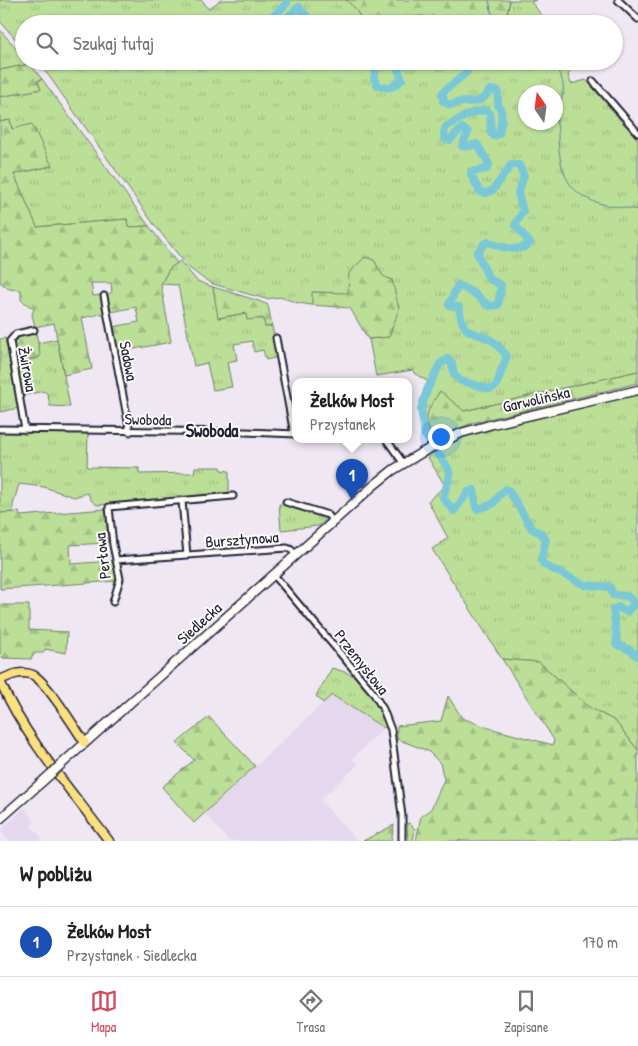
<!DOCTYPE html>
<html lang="pl">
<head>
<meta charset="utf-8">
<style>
  body { margin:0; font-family:"Patrick Hand",sans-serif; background:#f6f6f6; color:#202124 }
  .compass { position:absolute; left:518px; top:85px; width:45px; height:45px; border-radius:50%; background:#fff; box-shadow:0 1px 4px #0004; rotate:347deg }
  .you { position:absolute; left:440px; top:436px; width:18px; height:18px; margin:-12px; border:4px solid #fff; border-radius:50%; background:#1a73e8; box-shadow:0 0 0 8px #1a73e833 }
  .badge { display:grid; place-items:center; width:32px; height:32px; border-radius:50%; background:#d1495b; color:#fff; font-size:16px; font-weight:700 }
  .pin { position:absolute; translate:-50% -41px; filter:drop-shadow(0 1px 2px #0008) }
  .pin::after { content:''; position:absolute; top:26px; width:18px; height:15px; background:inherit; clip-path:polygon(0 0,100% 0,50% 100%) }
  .popup { position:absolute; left:292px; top:378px; width:120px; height:65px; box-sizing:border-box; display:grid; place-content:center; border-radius:10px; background:#fff; filter:drop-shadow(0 1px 4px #0005); font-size:16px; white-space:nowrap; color:#757577 }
  .popup b { font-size:19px; color:#202124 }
  .popup::after { content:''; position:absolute; left:50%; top:100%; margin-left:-10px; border:10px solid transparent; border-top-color:#fff }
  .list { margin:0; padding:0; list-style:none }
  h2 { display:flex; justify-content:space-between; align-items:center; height:65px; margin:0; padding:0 20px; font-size:21px }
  h2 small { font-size:16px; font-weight:400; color:#757577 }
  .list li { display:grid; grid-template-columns:32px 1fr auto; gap:15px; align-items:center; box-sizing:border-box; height:70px; padding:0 20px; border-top:1px solid #e0e0e0 }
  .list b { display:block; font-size:19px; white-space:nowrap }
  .list p { margin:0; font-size:16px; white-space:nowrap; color:#757577 }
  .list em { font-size:16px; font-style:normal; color:#757577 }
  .icon { flex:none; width:28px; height:28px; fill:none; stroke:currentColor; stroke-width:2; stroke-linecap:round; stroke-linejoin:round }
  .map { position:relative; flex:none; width:638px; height:841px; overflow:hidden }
  .search { position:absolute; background:#fff; box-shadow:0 1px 4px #0004; left:15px; right:15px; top:15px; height:55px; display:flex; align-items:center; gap:12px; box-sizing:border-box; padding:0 18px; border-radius:28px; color:#757577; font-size:19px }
  .sheet { height:135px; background:#fff }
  nav { display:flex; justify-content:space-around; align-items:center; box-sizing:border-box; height:70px; border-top:1px solid #e0e0e0; background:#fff; font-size:14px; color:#757577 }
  nav a { display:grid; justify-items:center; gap:2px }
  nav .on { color:#d1495b }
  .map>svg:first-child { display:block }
</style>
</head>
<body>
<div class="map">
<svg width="638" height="841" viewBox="0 0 638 841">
  <defs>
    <pattern id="grass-tufts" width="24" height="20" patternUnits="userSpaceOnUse" patternTransform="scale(1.25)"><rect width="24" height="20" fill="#bcdf98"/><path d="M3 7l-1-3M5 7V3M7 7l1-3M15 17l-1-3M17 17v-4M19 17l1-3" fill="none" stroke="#a1bf84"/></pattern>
    <pattern id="forest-firs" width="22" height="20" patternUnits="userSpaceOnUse" patternTransform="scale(1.25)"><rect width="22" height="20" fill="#bcdf98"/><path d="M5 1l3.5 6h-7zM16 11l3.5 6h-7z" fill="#a1bf84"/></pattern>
  </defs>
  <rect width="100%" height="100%" fill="#efe7f2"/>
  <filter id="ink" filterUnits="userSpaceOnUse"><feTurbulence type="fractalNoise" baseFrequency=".02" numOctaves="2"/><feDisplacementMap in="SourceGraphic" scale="10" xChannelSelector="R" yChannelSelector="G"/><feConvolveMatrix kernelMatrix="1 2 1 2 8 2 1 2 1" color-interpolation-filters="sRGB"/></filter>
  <g filter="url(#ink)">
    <!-- built -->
    <path fill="#e5d8ee" d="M332 695 384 728 352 759 359 764 320 800 357 841H229L205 814Z
      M24 808 35 821 30 826 42 838 39 841H10L0 831Z"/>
    <!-- grass -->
    <path fill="url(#grass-tufts)" stroke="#6f806a" fill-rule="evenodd" d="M0 0H202L208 9 221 0H358L355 8 364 24H24V49L0 21Z
      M510 0H536L531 2 549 24H509L507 14Z
      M423 16 437 24H380L396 18Z
      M0 30 24 57V61H28L30 64 0 70Z
      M35 61H576L568 75 571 84 586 80 638 140V371L464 411 426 422 433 440 432 442C422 420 422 406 432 384L414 373 413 370 376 376 369 339 389 337 383 277 374 260 348 294 313 292 312 305 298 303 280 297 266 299 213 284 201 277 188 267 153 223 49 76ZM526 92H556V122H526Z
      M42 79 149 226 128 227 127 219 37 227 14 174 52 166 12 129 10 120 0 122V97L41 89 37 81Z
      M180 261 197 281 213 287 219 318 246 313 264 318 265 327 272 326 278 357 266 360 263 350 254 352 252 341 234 344 237 360 227 362 232 387 213 390 207 363 194 366 178 285 161 284 169 269Z
      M5 338 19 408 0 412V339Z
      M57 339 70 407 50 406 48 395 44 391 25 395 23 398 17 362 38 358 40 355 38 343Z
      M638 394V750L615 721 589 707 539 662 502 659 432 549 448 538 428 501 445 486 426 454 467 436 490 428Z
      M0 432 88 433 87 467 139 468V474L194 473 195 467H221V470L229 471V495L97 505 91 500 88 493 74 497 44 487 19 484 13 505V512L0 513Z
      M279 504 327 519 318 526 281 530Z
      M332 668C341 671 351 673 358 679 372 690 380 709 386 726L384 728 332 695 323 703 316 696Z
      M409 823 415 829 413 841H408L407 824Z"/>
    <!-- forest -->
    <path fill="url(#forest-firs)" stroke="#6f806a" d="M346 0H510L507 14 509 24H437L423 16 396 18 380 24H364L355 8Z
      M30 64 42 79 37 81 41 89 0 97V70Z
      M10 120 12 129 32 124 52 166 14 174 37 227 127 219 128 227 149 226 177 263 169 269 161 284 171 342 118 352 113 327 139 322 136 307 111 312 107 295 112 292 111 283H91L93 296 100 295 102 296 105 313 82 318 92 369 64 375 54 323 35 327 32 314 34 309 21 300V290L9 289 0 282V122Z
      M365 257 374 260 383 276 392 280 399 309 389 337 368 339 350 308 312 305V292L348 293 349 273Z
      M213 287 259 301 268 305 272 326 265 327 263 318 247 320 246 313 218 318Z
      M36 332 40 355 38 358 17 362 12 339 14 336Z
      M638 371V383L472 423 433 440C423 415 426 413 440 391L464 411Z
      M106 509 108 543 70 545 71 564 113 561 117 581 0 589V513L19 512 20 516Z
      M0 605H29V630L67 632 66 653 45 649 43 653H35L31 659 3 658 0 653Z
      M502 659 539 662 589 707 615 721 638 750V841H416L421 816 431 809 444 780 440 763 428 751 397 739V726L441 721 448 696 462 718 489 728 553 745 554 740Z
      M209 717 255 766 194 823 162 787 194 760 177 743Z
      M394 825 391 841H363Z"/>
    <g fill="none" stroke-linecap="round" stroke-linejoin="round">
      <!-- stream -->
      <path stroke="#578699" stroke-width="1" d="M489 0 494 24
        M503 61 508 66C517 66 542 61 550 63 553 65 556 68 558 71 569 90 560 98 557 115 556 121 558 128 558 135 559 159 562 185 586 198 602 207 621 206 638 210"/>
      <!-- river -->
      <path stroke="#7ac8d7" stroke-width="8" d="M271 24V18L287 3V0
        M279 24 299 7 310 20 321 24
        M367 61 376 70 374 78 378 86C389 89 395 87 402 79L394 61
        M405 61 406 65 415 61
        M467 61V72L443 92V101L450 105C467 97 477 110 490 90L498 91V105L501 110 502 119 499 134 494 136 491 133 490 114 487 110C483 111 479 111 475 112 471 113 448 125 446 127 443 131 444 135 445 139L450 140 462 128 468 132 462 146 467 147 477 144 489 164 487 169 471 172V175L480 192 486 193 493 190 511 165H519L524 176 518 193 523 211 515 225 530 243C521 253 501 248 489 242L484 244 477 253 489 279 501 285 498 305 489 306 475 294 458 285 449 305 459 307C464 338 468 328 491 340 497 343 502 351 507 356L496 386 490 389 461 381 454 375 452 364 448 359 440 364 427 390 421 409 425 435 448 468 450 475 443 498 454 511 468 492 474 490C476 496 473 503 477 509L493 504 501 493 506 489 509 491 532 529 541 533 546 540 541 560 544 565 585 585 610 587 613 595 627 596 633 601V605L627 612 618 607 613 609 617 639 616 644 630 650 638 656"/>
      <defs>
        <path id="street" d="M618 0 638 19
          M593 81 638 133
          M104 296 130 432
          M276 338 294 434
          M0 429 246 432 296 434
          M25 430 10 341 16 334 34 330
          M386 439 404 464
          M182 501 187 555
          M286 502 328 515 333 521
          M116 560 287 548 290 549 296 554
          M274 575 372 691 383 709 391 730 402 816V841
          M113 602 120 579 113 545 109 507 233 496"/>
        <path id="secondary" d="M65 761 373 486 393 470 421 453 461 433 493 424 638 390
          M0 819 43 781"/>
        <path id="primary" d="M0 680C11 675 22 670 33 675 47 682 75 728 85 743
          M0 681C26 740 71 790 109 841"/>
      </defs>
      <!-- street casing -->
      <use href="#street" stroke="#22223b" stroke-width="9"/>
      <!-- secondary casing -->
      <use href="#secondary" stroke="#22223b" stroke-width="11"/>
      <!-- primary casing -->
      <use href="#primary" stroke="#22223b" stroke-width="11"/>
      <!-- street -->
      <use href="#street" stroke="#fdfcf7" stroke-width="5"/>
      <!-- secondary -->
      <use href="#secondary" stroke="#fdfcf7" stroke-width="8"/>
      <!-- primary -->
      <use href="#primary" stroke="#fbe080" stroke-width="8"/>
      <defs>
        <path id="secondary-bridge" d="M43 781 65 761"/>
      </defs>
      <!-- secondary-bridge casing -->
      <use href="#secondary-bridge" stroke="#22223b" stroke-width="11" stroke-linecap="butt"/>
      <!-- secondary-bridge -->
      <use href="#secondary-bridge" stroke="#fdfcf7" stroke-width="8"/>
    </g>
  </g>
  <g text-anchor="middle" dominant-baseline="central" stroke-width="4" stroke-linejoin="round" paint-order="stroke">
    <!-- street labels -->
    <g font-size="16" fill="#22223b" stroke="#fdfcf7">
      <text transform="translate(129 361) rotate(79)">Sadowa</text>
      <text transform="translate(28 369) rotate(80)">Żwirowa</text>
      <text transform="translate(536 399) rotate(-13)">Garwolińska</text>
      <text transform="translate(148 419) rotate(1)">Swoboda</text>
      <text transform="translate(242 539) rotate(-4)">Bursztynowa</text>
      <text transform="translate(102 556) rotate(-97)">Perłowa</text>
      <text transform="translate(199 623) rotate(-42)">Siedlecka</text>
      <text transform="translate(362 662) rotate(52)">Przemysłowa</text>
    </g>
    <!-- neighbourhood labels -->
    <g font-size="18" font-weight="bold" fill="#22223b" stroke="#fdfcf7">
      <text x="212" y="430">Swoboda</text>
    </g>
  </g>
</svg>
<svg class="compass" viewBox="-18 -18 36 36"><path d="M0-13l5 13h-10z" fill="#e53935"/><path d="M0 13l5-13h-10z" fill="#757577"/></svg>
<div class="you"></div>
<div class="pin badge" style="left:352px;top:500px;background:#1a4fb4">1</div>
<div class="popup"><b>Żelków Most</b>Przystanek</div>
<div class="search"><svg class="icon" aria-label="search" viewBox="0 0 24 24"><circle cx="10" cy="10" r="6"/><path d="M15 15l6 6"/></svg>Szukaj tutaj</div>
</div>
<section class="sheet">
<h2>W pobliżu<small></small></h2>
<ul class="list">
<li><span class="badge" style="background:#1a4fb4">1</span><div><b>Żelków Most</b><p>Przystanek · Siedlecka</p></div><em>170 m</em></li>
</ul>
</section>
<nav>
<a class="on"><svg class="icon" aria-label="map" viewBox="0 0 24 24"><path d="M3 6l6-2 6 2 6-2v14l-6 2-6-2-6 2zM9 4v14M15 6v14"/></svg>Mapa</a>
<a><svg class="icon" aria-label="directions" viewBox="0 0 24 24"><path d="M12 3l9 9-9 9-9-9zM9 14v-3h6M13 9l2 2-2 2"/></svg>Trasa</a>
<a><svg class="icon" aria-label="saved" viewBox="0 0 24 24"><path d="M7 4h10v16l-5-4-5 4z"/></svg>Zapisane</a>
</nav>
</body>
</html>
